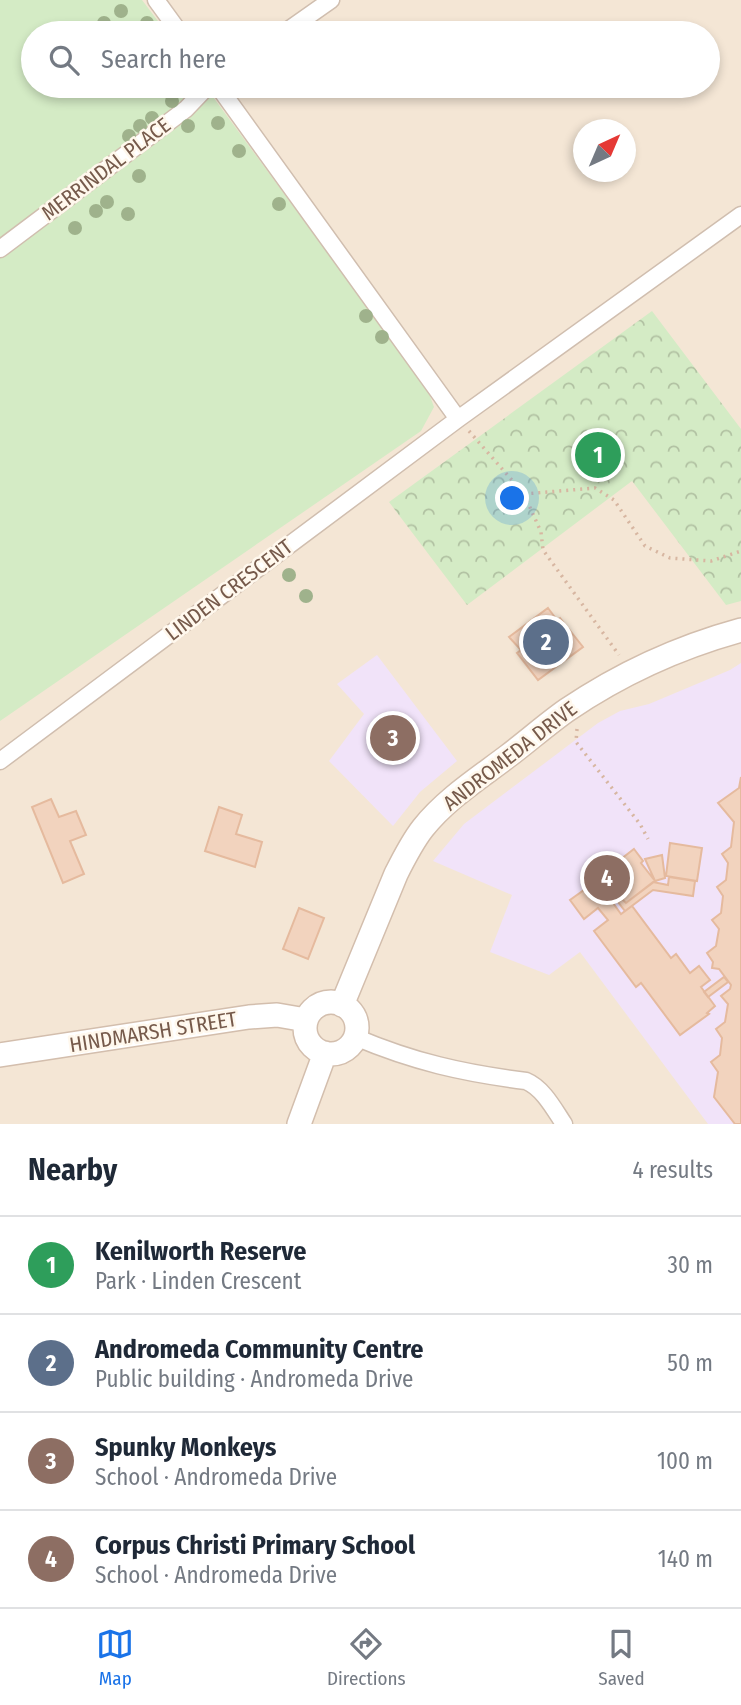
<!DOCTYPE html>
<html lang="en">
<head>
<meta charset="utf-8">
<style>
  body { margin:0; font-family:"Fira Sans Condensed",sans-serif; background:#f2f2f3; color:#1f2937 }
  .compass { position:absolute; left:573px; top:119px; width:63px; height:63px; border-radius:50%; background:#fff; box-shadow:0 4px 10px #0003; rotate:44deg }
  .you { position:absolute; left:513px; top:499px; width:24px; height:24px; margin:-18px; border:5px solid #fff; border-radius:50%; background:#1a73e8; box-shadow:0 0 0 10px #1a73e833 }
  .badge { display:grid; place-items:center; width:46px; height:46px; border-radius:50%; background:#1a73e8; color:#fff; font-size:23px; font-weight:700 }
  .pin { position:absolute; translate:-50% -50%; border:4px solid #fff; box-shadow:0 2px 7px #0006 }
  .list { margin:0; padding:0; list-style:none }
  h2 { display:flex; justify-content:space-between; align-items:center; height:91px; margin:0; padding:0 28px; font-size:30px }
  h2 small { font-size:23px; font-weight:400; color:#747a83 }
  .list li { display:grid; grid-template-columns:46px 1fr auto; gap:21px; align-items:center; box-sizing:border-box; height:98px; padding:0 28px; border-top:2px solid #e0e1e3 }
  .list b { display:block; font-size:26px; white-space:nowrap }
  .list p { margin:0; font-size:23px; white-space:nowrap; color:#747a83 }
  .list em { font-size:23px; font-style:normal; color:#747a83 }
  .icon { flex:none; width:38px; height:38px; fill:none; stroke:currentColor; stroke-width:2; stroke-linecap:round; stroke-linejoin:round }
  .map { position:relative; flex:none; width:741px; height:1124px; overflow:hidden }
  .search { position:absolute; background:#fff; box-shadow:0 4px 10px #0003; left:21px; right:21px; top:21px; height:77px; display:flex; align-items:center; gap:18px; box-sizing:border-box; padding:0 24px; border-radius:38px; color:#747a83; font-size:26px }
  .sheet { height:483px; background:#fff }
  nav { display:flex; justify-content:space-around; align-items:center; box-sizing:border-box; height:98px; border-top:2px solid #e0e1e3; background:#fff; font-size:19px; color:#747a83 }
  nav a { display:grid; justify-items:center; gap:4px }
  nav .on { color:#1a73e8 }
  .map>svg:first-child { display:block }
</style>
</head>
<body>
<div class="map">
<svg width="741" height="1124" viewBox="0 0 741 1124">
  <defs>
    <pattern id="forest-crowns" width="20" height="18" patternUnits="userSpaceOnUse" patternTransform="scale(1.75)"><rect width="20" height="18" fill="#d4ebc5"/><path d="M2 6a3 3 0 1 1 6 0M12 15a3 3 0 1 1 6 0" fill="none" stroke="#b1c1a2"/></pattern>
  </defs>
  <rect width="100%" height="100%" fill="#fcf4e7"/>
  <!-- residential -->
  <path fill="#f4e6d5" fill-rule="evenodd" d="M0 0H741V1124H0ZM33 33H708V86H33ZM584 130H626V172H584Z"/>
  <!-- education -->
  <path fill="#f1e3f9" d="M377 655 457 761 420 792 393 826 329 761 364 714 337 684Z
    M741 663V1124H708L580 952 549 975 490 952 512 895 433 861 464 824 598 723 620 711 649 704 730 670Z"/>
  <!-- grass -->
  <path fill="#d4ebc5" d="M0 0H142L167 33H33V86H205L427 388 434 407 421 431 0 721Z"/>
  <!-- forest -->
  <path fill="url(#forest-crowns)" d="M652 311 741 429V601L726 605 632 481 467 605 389 502Z"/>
  <!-- building -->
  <path fill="#f2d3be" stroke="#e5ba9e" stroke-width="2" d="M548 608 557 620 560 618 583 647 538 680 517 653 521 650 509 637Z
    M741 777V1124H735L714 1097 718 1072 711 1062 720 1055 722 1038 716 1029 725 1022 728 1004 721 996 730 989 731 985 719 969 712 968 713 962 707 953 716 946 719 929 712 920 721 913 723 896 717 887 726 880 728 863 722 854 731 847 734 822 718 803 739 788Z
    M51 799 59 817 76 811 86 835 70 841 84 874 63 883 32 807Z
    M219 807 242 815 236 834 262 842 255 867 205 851Z
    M670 843 702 848 697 881 666 876Z
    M634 849 643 861 641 863 655 881 626 903 622 899 613 903 621 914 632 906 671 958 676 954 690 973 699 966 710 980 701 987 715 1006 707 1013 709 1014 680 1035 641 983 636 987 594 931 608 920 598 908 584 919 570 900 598 880 600 883 607 878 604 874 622 861 621 859Z
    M662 855 665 878 655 881 645 859Z
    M669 877 695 881 693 896 653 890 625 911 618 902 622 899 626 903 653 882 668 885Z
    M299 908 324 918 308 959 283 949Z
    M724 977 728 982 708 997 704 992Z"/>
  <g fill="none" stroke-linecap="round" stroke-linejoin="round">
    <defs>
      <path id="street" d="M156 0 180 33
        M284 33 331 0
        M218 86 458 419
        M0 249 186 109 208 86
        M0 761 458 419 741 215
        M355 1037C414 1062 463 1073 526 1081 543 1088 554 1109 564 1124"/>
      <path id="secondary" d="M305 1028a26 26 0 1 1 52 0a26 26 0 1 1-52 0Z
        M342 1005 396 874C404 858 412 842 423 828 446 799 479 778 508 756 528 741 547 724 567 710 620 674 679 647 741 630
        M0 1055 249 1017 277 1015 306 1020
        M299 1124 325 1053"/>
    </defs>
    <!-- street casing -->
    <use href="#street" stroke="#d0beaf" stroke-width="19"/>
    <!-- secondary casing -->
    <use href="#secondary" stroke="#d3bead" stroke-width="26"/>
    <!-- path -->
    <path stroke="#d7b6a1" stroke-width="3.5" stroke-dasharray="2 5" stroke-linecap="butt" d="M469 431 524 494 595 488 614 500 645 546 670 558 711 561 741 551
      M524 494 541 532 543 550 619 655
      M577 729 576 742 640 824 648 839"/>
    <!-- street -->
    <use href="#street" stroke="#fff" stroke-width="16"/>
    <!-- secondary -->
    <use href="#secondary" stroke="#fff" stroke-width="23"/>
  </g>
  <!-- trees -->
  <g fill="#9fb28c">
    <circle cx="121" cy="11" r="7"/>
    <circle cx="104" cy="23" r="7"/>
    <circle cx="147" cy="23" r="7"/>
    <circle cx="172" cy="101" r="7"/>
    <circle cx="152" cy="118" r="7"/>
    <circle cx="218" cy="123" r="7"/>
    <circle cx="140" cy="126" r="7"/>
    <circle cx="188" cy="126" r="7"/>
    <circle cx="129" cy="136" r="7"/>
    <circle cx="239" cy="151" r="7"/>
    <circle cx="139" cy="176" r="7"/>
    <circle cx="107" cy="202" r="7"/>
    <circle cx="279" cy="204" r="7"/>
    <circle cx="96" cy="211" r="7"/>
    <circle cx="128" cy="214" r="7"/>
    <circle cx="75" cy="228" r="7"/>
    <circle cx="366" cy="316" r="7"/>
    <circle cx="382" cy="337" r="7"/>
    <circle cx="289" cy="575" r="7"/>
    <circle cx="306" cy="596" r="7"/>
  </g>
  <g text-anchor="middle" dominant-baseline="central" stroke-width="5" stroke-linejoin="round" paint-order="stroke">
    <!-- street labels -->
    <g font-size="21" fill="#765a4b" stroke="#fff8ed">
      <text transform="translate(106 169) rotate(-37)">MERRINDAL PLACE</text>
      <text transform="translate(229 590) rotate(-37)">LINDEN CRESCENT</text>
      <text transform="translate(510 756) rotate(-38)">ANDROMEDA DRIVE</text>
      <text transform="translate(153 1032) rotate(-9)">HINDMARSH STREET</text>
    </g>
  </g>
</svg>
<svg class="compass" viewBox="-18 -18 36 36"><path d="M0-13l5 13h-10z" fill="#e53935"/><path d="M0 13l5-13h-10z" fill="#747a83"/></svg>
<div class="you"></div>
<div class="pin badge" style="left:598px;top:455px;background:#2e9e5b">1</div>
<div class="pin badge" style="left:546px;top:642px;background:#5c6f8a">2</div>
<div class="pin badge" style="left:393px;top:738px;background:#8d6e63">3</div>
<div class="pin badge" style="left:607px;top:878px;background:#8d6e63">4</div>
<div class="search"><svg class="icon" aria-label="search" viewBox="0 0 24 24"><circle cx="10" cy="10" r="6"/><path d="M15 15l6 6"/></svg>Search here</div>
</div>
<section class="sheet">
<h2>Nearby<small>4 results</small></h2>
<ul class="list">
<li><span class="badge" style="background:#2e9e5b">1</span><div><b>Kenilworth Reserve</b><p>Park · Linden Crescent</p></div><em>30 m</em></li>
<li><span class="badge" style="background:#5c6f8a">2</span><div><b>Andromeda Community Centre</b><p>Public building · Andromeda Drive</p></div><em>50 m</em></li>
<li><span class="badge" style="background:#8d6e63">3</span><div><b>Spunky Monkeys</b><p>School · Andromeda Drive</p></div><em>100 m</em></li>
<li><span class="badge" style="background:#8d6e63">4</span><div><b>Corpus Christi Primary School</b><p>School · Andromeda Drive</p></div><em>140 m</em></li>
</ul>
</section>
<nav>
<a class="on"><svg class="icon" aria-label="map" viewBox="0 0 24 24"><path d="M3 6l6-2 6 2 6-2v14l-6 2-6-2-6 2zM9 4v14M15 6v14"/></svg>Map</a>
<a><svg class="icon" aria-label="directions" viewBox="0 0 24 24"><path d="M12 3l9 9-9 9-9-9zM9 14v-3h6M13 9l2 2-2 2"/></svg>Directions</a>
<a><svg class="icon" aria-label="saved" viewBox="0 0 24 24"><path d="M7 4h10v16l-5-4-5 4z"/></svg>Saved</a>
</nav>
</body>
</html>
